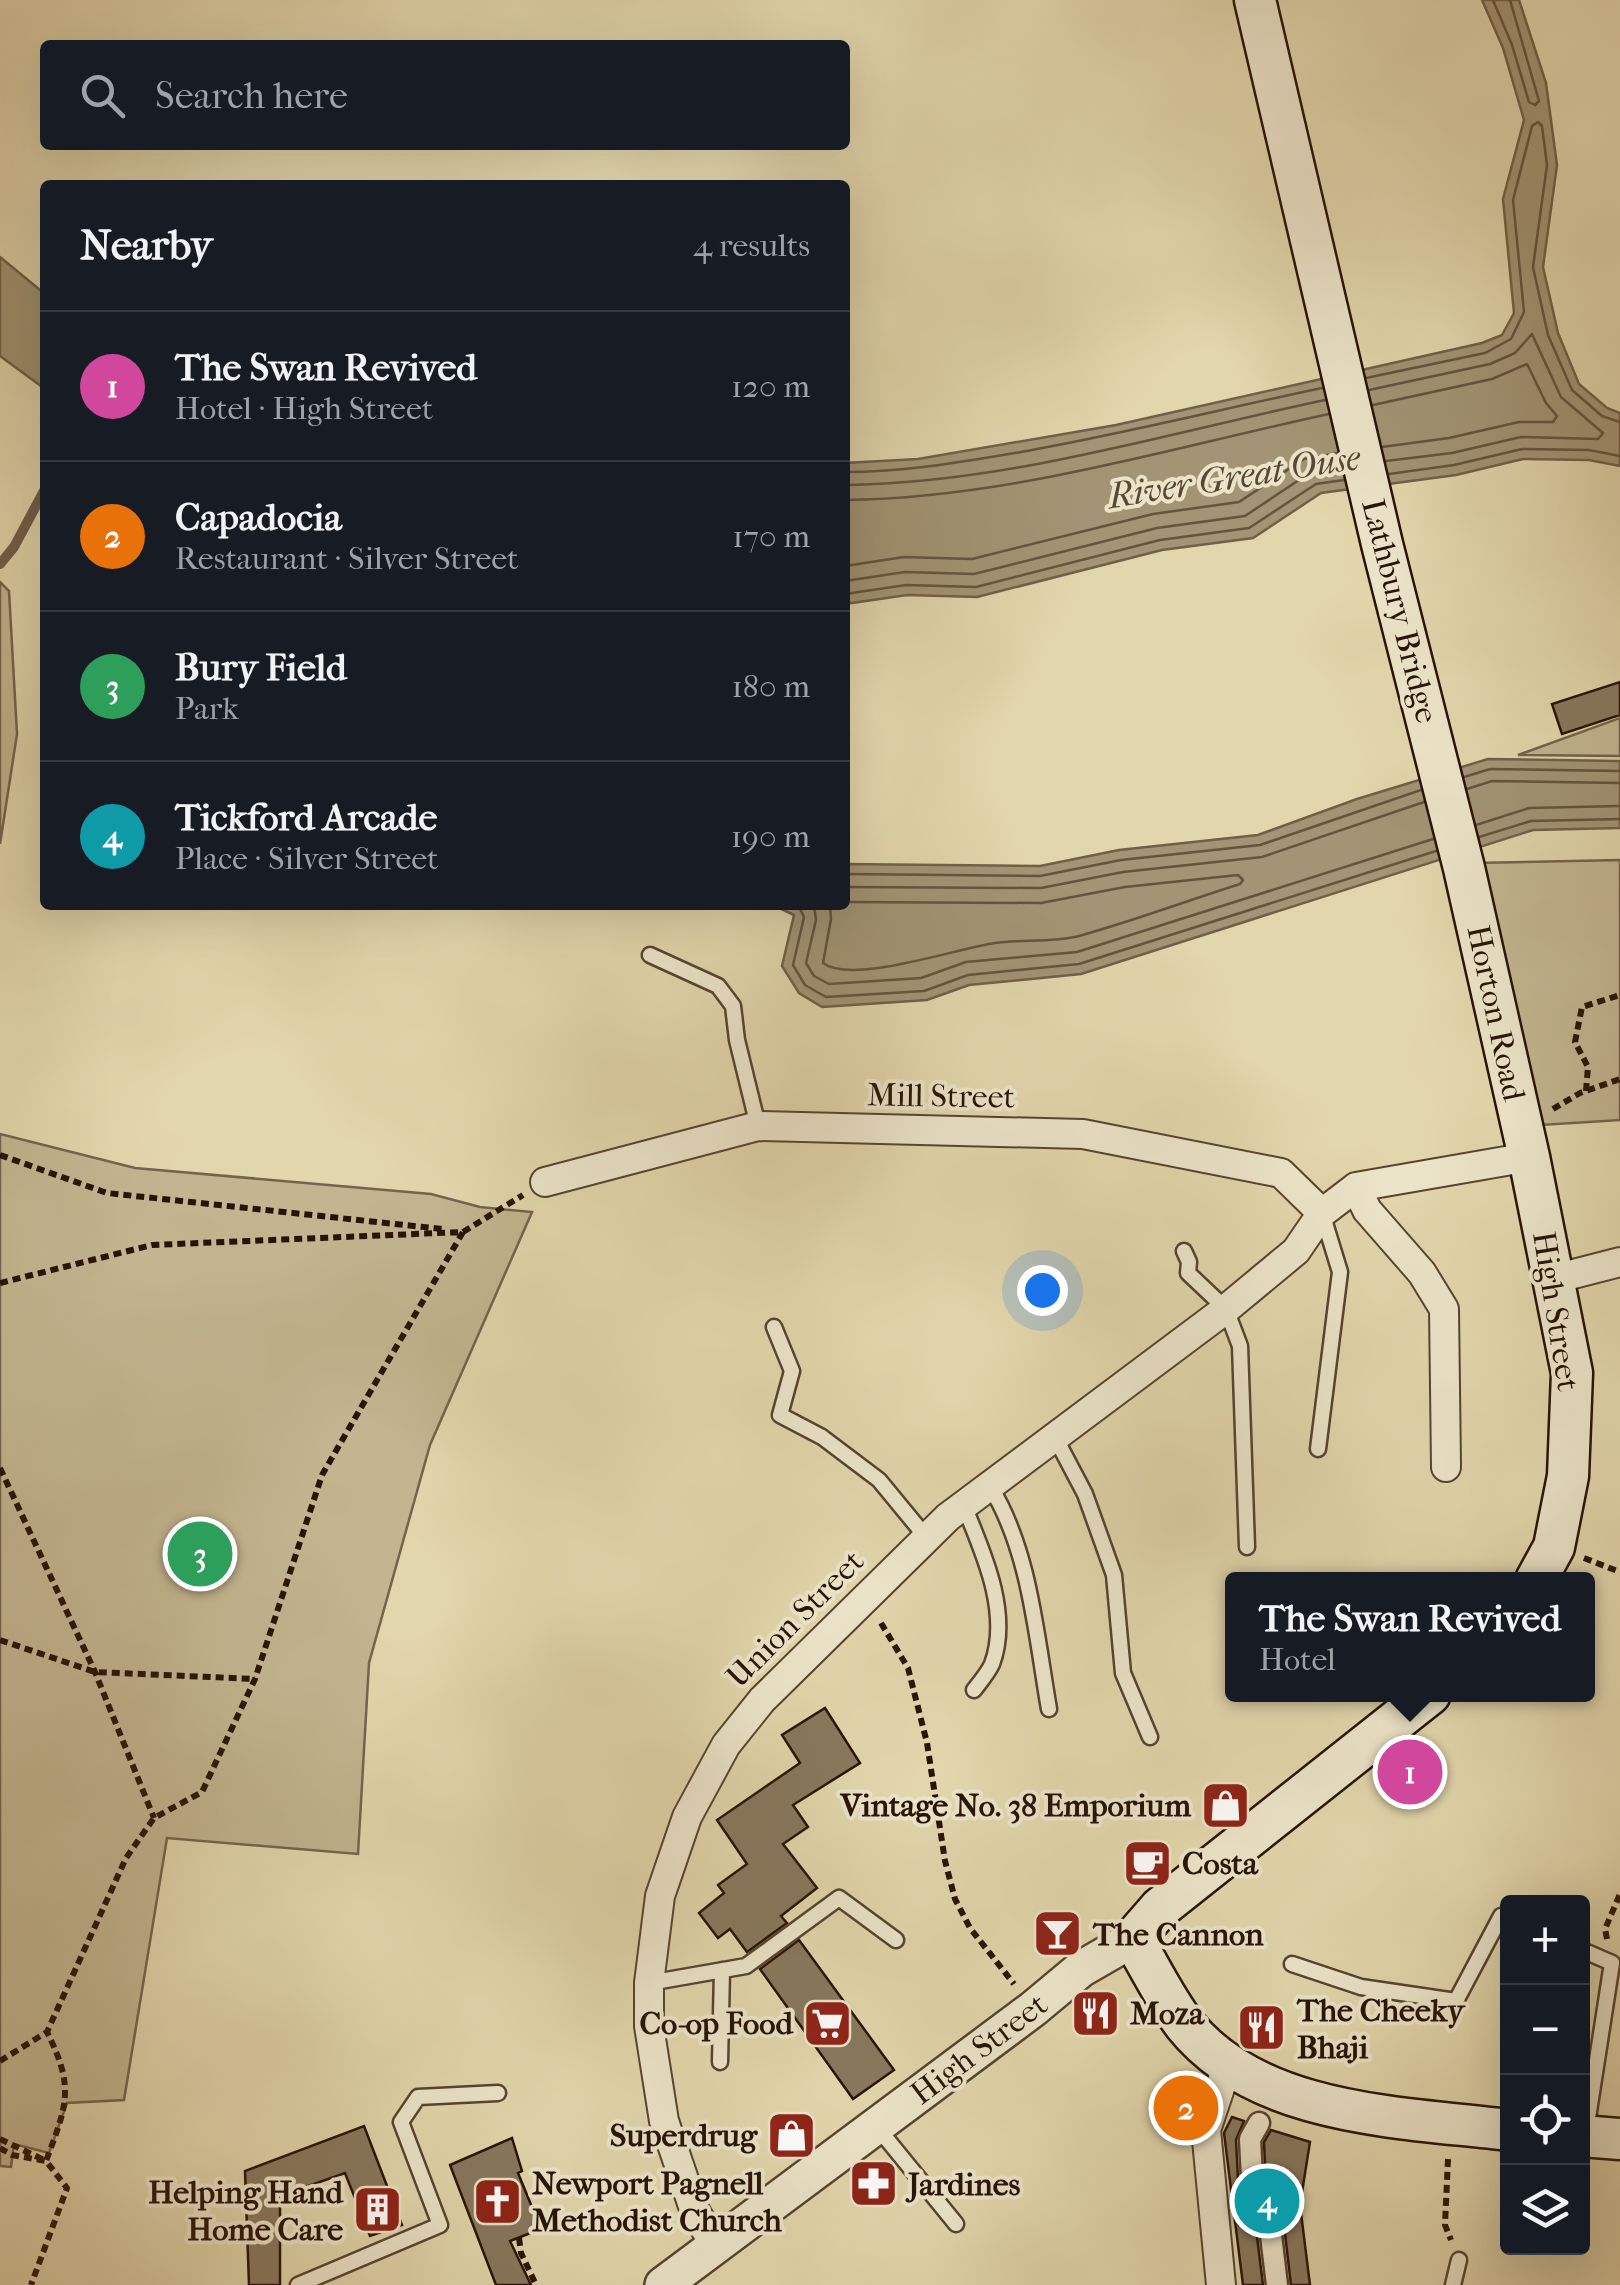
<!DOCTYPE html>
<html lang="en">
<head>
<meta charset="utf-8">
<style>
  body { margin:0; font-family:"IM FELL French Canon",serif; background:#20242c; color:#f1f3f6 }
  .controls { position:absolute; right:30px; bottom:30px; display:grid; overflow:hidden; border-radius:10px; box-shadow:0 10px 40px #0002 }
  .controls button { width:90px; height:90px; display:grid; place-items:center; padding:0; border:0; border-bottom:2px solid #363941; background:#171b24; color:#f1f3f6; font:50px sans-serif }
  .you { position:absolute; left:1042px; top:1290px; width:35px; height:35px; margin:-25px; border:8px solid #fff; border-radius:50%; background:#1a73e8; box-shadow:0 0 0 15px #1a73e833 }
  .badge { display:grid; place-items:center; width:65px; height:65px; border-radius:50%; background:#0f766e; color:#fff; font-size:32px; font-weight:700 }
  .pin { position:absolute; translate:-50% -50%; border:5px solid #fff; box-shadow:0 2px 10px #0006 }
  .popup { position:absolute; left:1225px; top:1572px; width:370px; height:130px; box-sizing:border-box; display:grid; place-content:center; border-radius:10px; background:#171b24; filter:drop-shadow(0 2px 8px #0005); font-size:32px; white-space:nowrap; color:#9ea1a6 }
  .popup b { font-size:38px; color:#f1f3f6 }
  .popup::after { content:''; position:absolute; left:50%; top:100%; margin-left:-20px; border:20px solid transparent; border-top-color:#171b24 }
  .list { margin:0; padding:0; list-style:none }
  h2 { display:flex; justify-content:space-between; align-items:center; height:130px; margin:0; padding:0 40px; font-size:42px }
  h2 small { font-size:32px; font-weight:400; color:#9ea1a6 }
  .list li { display:grid; grid-template-columns:65px 1fr auto; gap:30px; align-items:center; box-sizing:border-box; height:150px; padding:0 40px; border-top:2px solid #363941 }
  .list b { display:block; font-size:38px; white-space:nowrap }
  .list p { margin:0; font-size:32px; white-space:nowrap; color:#9ea1a6 }
  .list em { font-size:32px; font-style:normal; color:#9ea1a6 }
  .icon { flex:none; width:55px; height:55px; fill:none; stroke:currentColor; stroke-width:2; stroke-linecap:round; stroke-linejoin:round }
  .map { position:relative; flex:none; width:1620px; height:2285px; overflow:hidden }
  .search { position:absolute; background:#171b24; box-shadow:0 10px 40px #0002; left:40px; top:40px; width:810px; height:110px; display:flex; align-items:center; gap:25px; box-sizing:border-box; padding:0 35px; border-radius:10px; color:#9ea1a6; font-size:38px }
  .panel { position:absolute; background:#171b24; box-shadow:0 10px 40px #0002; left:40px; top:180px; width:810px; height:730px; border-radius:10px }
  .map>svg:first-child { display:block }
</style>
</head>
<body>
<div class="map">
<svg width="1620" height="2285" viewBox="0 0 1620 2285">
  <rect width="100%" height="100%" fill="#e2d6ac"/>
  <filter id="stains"><feTurbulence type="fractalNoise" baseFrequency=".002" numOctaves="4"/><feColorMatrix values="0 0 0 0 .2 0 0 0 0 .09 0 0 0 0 .02 0 0 0 .5 -.17"/></filter>
  <radialGradient id="worn" r=".72"><stop offset=".6" stop-color="#630" stop-opacity="0"/><stop offset="1" stop-color="#630" stop-opacity=".3"/></radialGradient>
  <!-- green -->
  <path fill="#c2b590" stroke="#74644c" stroke-width="2.5" d="M0 582 9 591 17 734 0 844Z
    M1620 718V756L1518 755Z
    M1620 860V1120L1541 1125 1474 863Z
    M0 1134 135 1168 431 1194 480 1207 532 1212 430 1445 369 1663 358 1854 167 1838 124 2100 67 2103 49 2153 14 2144 11 2167 0 2166Z"/>
  <!-- water -->
  <path fill="#a29474" stroke="#716048" stroke-width="2.5" d="M1482 0H1519L1546 83 1557 165 1543 267 1558 333 1579 384 1607 408 1620 413V466L1589 460 1523 459 1456 475 1321 493 1253 538 1162 550 977 597 907 595 845 604V463L918 459 1116 425 1482 343 1502 335 1514 313 1503 199 1524 120 1503 48Z
    M0 257 45 294V389L0 356Z
    M1488 759 1620 761V828L1533 830 1081 974 969 985 927 1000 822 1007 799 993 782 966 794 915 773 905H845V864L1040 866 1119 850 1258 835 1357 799Z"/>
  <g fill="none" stroke-linecap="round" stroke-linejoin="round">
    <!-- shore -->
    <path stroke="#64543e" stroke-width="2.5" d="M1493 0 1512 45 1529 102 1535 105 1539 101 1510 0
      M1366 378 1485 353 1511 339 1524 312 1513 200 1532 126 1538 122 1542 126 1547 165 1533 267 1548 335 1572 390 1602 416 1620 422
      M1369 390 1490 364 1515 353 1532 334 1561 397 1603 433 1598 439 1521 437 1452 453 1386 461
      M1373 405 1492 379 1527 364 1546 403 1557 416 1553 422H1519L1449 438 1382 447
      M845 472C904 472 962 462 1021 452 1122 434 1222 409 1322 388
      M1389 474 1454 465 1522 449 1589 450 1620 456
      M845 485C1008 483 1167 433 1325 400
      M845 500C1009 498 1170 448 1329 414
      M845 566 904 557 972 559 1153 514 1239 502 1304 459 1338 453
      M845 581 905 572 974 574 1157 528 1245 516 1311 472 1341 467
      M845 594 906 585 976 587 1160 540 1249 528 1316 484 1344 480
      M1464 777 1490 769 1620 771
      M1467 789 1492 781 1620 783
      M1476 825 1529 808 1620 806
      M1479 837 1531 821 1620 819
      M845 874 1040 876 1121 860 1260 845 1421 790
      M845 887 1041 888 1123 872 1262 857 1424 802
      M798 905 804 917 793 965 805 985 826 997 924 991 968 975 1079 964 1436 851
      M814 905 816 920 806 963 814 976 829 984 921 978 966 962 1077 952 1433 839
      M830 905 831 919 823 963C852 985 958 948 995 943 1022 939 1052 943 1079 936 1133 921 1186 901 1240 884L1243 880 1238 875 1125 887 1041 903 845 902"/>
    <!-- stream -->
    <path stroke="#716048" stroke-width="10" d="M0 564 14 547 45 489"/>
  </g>
  <!-- building -->
  <path fill="#88785d" stroke="#271307" stroke-width="2.5" d="M1620 682V715L1562 734 1552 704Z
    M825 1708 860 1763 793 1805 808 1827 783 1844 817 1888 781 1916 787 1923 747 1952 730 1929 718 1938 699 1913 724 1893 718 1885 747 1864 717 1820 800 1763 782 1735Z
    M799 1940 894 2070 853 2099 760 1969Z
    M1232 2117 1244 2121 1236 2140 1239 2198 1243 2206 1254 2212 1263 2285H1243L1224 2133Z
    M364 2126 402 2225 370 2236 345 2173 280 2196V2285H249L245 2171Z
    M1271 2130 1310 2142 1300 2205 1310 2285H1291L1281 2200 1277 2193 1266 2187 1264 2142Z
    M512 2138 522 2171 518 2173 541 2229 510 2241 531 2285H496L450 2165Z"/>
  <g fill="none" stroke-linecap="round" stroke-linejoin="round">
    <defs>
      <path id="service" d="M650 955 718 986 733 1006 737 1040 758 1126
        M1184 1251 1189 1262 1188 1273 1226 1309 1240 1346 1247 1547
        M774 1327 792 1371 780 1415 822 1437 879 1480 926 1537
        M1055 1437 1085 1494 1114 1575 1123 1673 1150 1737
        M1318 1449 1340 1272 1322 1213
        M990 1486C1030 1551 1036 1635 1049 1709
        M964 1506C983 1552 1011 1613 992 1664 988 1673 980 1682 974 1690
        M1582 1950 1612 1963 1586 2131
        M1292 1964 1361 1987 1456 2001 1501 1916 1508 1918
        M649 1983 746 1966 839 1898 896 1940
        M720 2062 722 1970
        M877 2127 956 2224
        M298 2285 440 2225 401 2122 418 2097 498 2093
        M1453 2285 1459 2260"/>
      <path id="pedestrian" d="M1259 2123 1250 2139 1253 2197 1267 2202 1277 2285"/>
      <path id="minor" d="M545 1182 758 1126 1083 1134 1281 1173 1322 1213
        M1356 1187 1367 1210 1422 1273 1444 1309 1446 1467
        M1554 1279 1620 1262
        M714 2244 694 2209 664 2121 649 2026V1983L660 1896 687 1817 726 1745 762 1700 948 1517 1226 1309 1296 1251 1322 1213 1356 1187 1529 1157
        M1221 2285 1206 2130 1228 2064"/>
      <path id="tertiary" d="M663 2285 1033 2009 1081 1969 1133 1939"/>
      <path id="secondary" d="M1255 0 1382 544 1464 868 1529 1157 1572 1373 1568 1476 1554 1547 1536 1580
        M1430 1694 1160 1908 1133 1939C1150 1967 1165 1999 1185 2025 1258 2116 1402 2117 1508 2130
        M1582 2136 1620 2139"/>
    </defs>
    <!-- service casing -->
    <use href="#service" stroke="#564430" stroke-width="19"/>
    <!-- pedestrian casing -->
    <use href="#pedestrian" stroke="#564430" stroke-width="25"/>
    <!-- minor casing -->
    <use href="#minor" stroke="#564430" stroke-width="32"/>
    <!-- tertiary casing -->
    <use href="#tertiary" stroke="#564430" stroke-width="40"/>
    <!-- secondary casing -->
    <use href="#secondary" stroke="#271307" stroke-width="45"/>
    <!-- path -->
    <path stroke="#271307" stroke-width="6" stroke-dasharray="8 5" stroke-linecap="butt" d="M1586 1091 1588 1067 1575 1042 1582 1007 1620 995
      M1553 1109 1580 1093 1620 1079
      M0 1155 107 1193 442 1229
      M0 1283 152 1245 463 1232 523 1195
      M0 1468 95 1672 154 1818
      M1584 1558 1620 1572
      M881 1623 908 1668 927 1743 945 1861 955 1899 970 1928 1014 1984
      M0 1640 95 1672 255 1679
      M1607 1939 1605 1929 1620 1894
      M0 2061 47 2032 126 1858 154 1818 202 1792 255 1679 322 1475 463 1232
      M0 2139 46 2161C67 2105 75 2088 47 2032
      M0 2148 12 2155 46 2161 67 2188 31 2285
      M1448 2159 1445 2225 1451 2240
      M519 2238 521 2253 536 2285"/>
    <!-- service -->
    <use href="#service" stroke="#ece4c9" stroke-width="14"/>
    <!-- pedestrian -->
    <use href="#pedestrian" stroke="#ece4c9" stroke-width="20"/>
    <!-- minor -->
    <use href="#minor" stroke="#ece4c9" stroke-width="28"/>
    <!-- tertiary -->
    <use href="#tertiary" stroke="#ece4c9" stroke-width="35"/>
    <!-- secondary -->
    <use href="#secondary" stroke="#ece4c9" stroke-width="40"/>
  </g>
  <!-- icons -->
  <defs>
    <symbol id="shop-square" viewBox="-11 -11 22 22"><rect x="-9" y="-9" width="18" height="18" rx="4" fill="#8f2418" stroke="#ece4c9"/><path d="M-5-2.5h2.3a2.7 3.5 0 0 1 5.4 0H5L5.5 6h-11ZM-1.5-2.5h3a1.5 2.3 0 0 0-3 0Z" fill="#fff"/></symbol>
    <symbol id="cafe-square" viewBox="-11 -11 22 22"><rect x="-9" y="-9" width="18" height="18" rx="4" fill="#8f2418" stroke="#ece4c9"/><path d="M-5.5-4.5H6V0H3Q3 3.5 0 3.5H-2.5Q-5.5 3.5-5.5 0ZM3-3.2v2h1.7v-2ZM-6 4.5H4V6H-6Z" fill="#fff"/></symbol>
    <symbol id="bar-square" viewBox="-11 -11 22 22"><rect x="-9" y="-9" width="18" height="18" rx="4" fill="#8f2418" stroke="#ece4c9"/><path d="M-6-5H6L.8 .8V4.5H3.5V6h-7V4.5H-.8V.8Z" fill="#fff"/></symbol>
    <symbol id="restaurant-square" viewBox="-11 -11 22 22"><rect x="-9" y="-9" width="18" height="18" rx="4" fill="#8f2418" stroke="#ece4c9"/><path d="M-5-6h1v4h1v-4h1v4h1v-4h1v5L-1.5 .5V6h-2V.5L-5-1ZM5-6V6H3V1.5H1.5Q1.5-4 5-6Z" fill="#fff"/></symbol>
    <symbol id="supermarket-square" viewBox="-11 -11 22 22"><rect x="-9" y="-9" width="18" height="18" rx="4" fill="#8f2418" stroke="#ece4c9"/><path d="M-6-5.5h2.5l.6 2H6L4.5 2H-2.5L-4.4-4H-6ZM-1.5 3.2a1.3 1.3 0 1 0 .1 0ZM3 3.2a1.3 1.3 0 1 0 .1 0Z" fill="#fff"/></symbol>
    <symbol id="pharmacy-square" viewBox="-11 -11 22 22"><rect x="-9" y="-9" width="18" height="18" rx="4" fill="#8f2418" stroke="#ece4c9"/><path d="M-2-6h4v4h4v4h-4v4h-4v-4h-4v-4h4Z" fill="#fff"/></symbol>
    <symbol id="church-square" viewBox="-11 -11 22 22"><rect x="-9" y="-9" width="18" height="18" rx="4" fill="#8f2418" stroke="#ece4c9"/><path d="M-1.2-6h2.4v3.5h3.3v2.4h-3.3V6h-2.4V-.1h-3.3v-2.4h3.3Z" fill="#fff"/></symbol>
    <symbol id="building-square" viewBox="-11 -11 22 22"><rect x="-9" y="-9" width="18" height="18" rx="4" fill="#8f2418" stroke="#ece4c9"/><path d="M-4-6H4V6H1V3H-1V6H-4ZM-2.5-4.3h1.7v1.8h-1.7ZM.8-4.3h1.7v1.8H.8ZM-2.5-1h1.7V.8h-1.7ZM.8-1h1.7V.8H.8Z" fill="#fff"/></symbol>
  </defs>
  <g fill-rule="evenodd">
    <use href="#shop-square" x="1198" y="1778" width="55" height="55"/>
    <use href="#cafe-square" x="1120" y="1836" width="55" height="55"/>
    <use href="#bar-square" x="1030" y="1906" width="55" height="55"/>
    <use href="#restaurant-square" x="1068" y="1986" width="55" height="55"/>
    <use href="#supermarket-square" x="800" y="1996" width="55" height="55"/>
    <use href="#restaurant-square" x="1234" y="2000" width="55" height="55"/>
    <use href="#shop-square" x="764" y="2108" width="55" height="55"/>
    <use href="#pharmacy-square" x="846" y="2156" width="55" height="55"/>
    <use href="#church-square" x="470" y="2174" width="55" height="55"/>
    <use href="#building-square" x="350" y="2182" width="55" height="55"/>
  </g>
  <g text-anchor="middle" dominant-baseline="central" stroke-width="8" stroke-linejoin="round" paint-order="stroke">
    <!-- street labels -->
    <g font-size="32" fill="#271307" stroke="#ece4c9">
      <text transform="translate(1400 611) rotate(76)">Lathbury Bridge</text>
      <text transform="translate(1496 1013) rotate(78)">Horton Road</text>
      <text transform="translate(941 1096) rotate(1)">Mill Street</text>
      <text transform="translate(1556 1311) rotate(81)">High Street</text>
      <text transform="translate(795 1619) rotate(-45)">Union Street</text>
      <text transform="translate(979 2049) rotate(-37)">High Street</text>
    </g>
    <!-- poi labels -->
    <g font-size="32" font-weight="bold" fill="#271307" stroke="#ece4c9" text-anchor="start">
      <text x="1191" y="1805" text-anchor="end">Vintage No. 38 Emporium</text>
      <text x="1182" y="1863">Costa</text>
      <text x="1093" y="1934">The Cannon</text>
      <text x="1297" y="2010">The Cheeky<tspan x="1297" dy="37">Bhaji</tspan></text>
      <text x="1130" y="2013">Moza</text>
      <text x="793" y="2023" text-anchor="end">Co-op Food</text>
      <text x="757" y="2135" text-anchor="end">Superdrug</text>
      <text x="532" y="2183">Newport Pagnell<tspan x="532" dy="37">Methodist Church</tspan></text>
      <text x="908" y="2184">Jardines</text>
      <text x="343" y="2192" text-anchor="end">Helping Hand<tspan x="343" dy="37">Home Care</tspan></text>
    </g>
    <!-- water labels -->
    <g font-size="35" font-style="italic" fill="#584733" stroke="#ece4c9">
      <text transform="translate(1234 477) rotate(-9)">River Great Ouse</text>
    </g>
  </g>
  <rect width="100%" height="100%" filter="url(#stains)"/>
  <rect width="100%" height="100%" fill="url(#worn)"/>
</svg>
<div class="controls">
<button>+</button>
<button>−</button>
<button><svg class="icon" aria-label="locate" viewBox="0 0 24 24"><circle cx="12" cy="12" r="6"/><path d="M12 2v4M12 18v4M2 12h4M18 12h4"/></svg></button>
<button><svg class="icon" aria-label="layers" viewBox="0 0 24 24"><path d="M12 4l9 5-9 5-9-5zM3 14l9 5 9-5"/></svg></button>
</div>
<div class="you"></div>
<div class="pin badge" style="left:1410px;top:1772px;background:#d1479c">1</div>
<div class="popup"><b>The Swan Revived</b>Hotel</div>
<div class="pin badge" style="left:1186px;top:2108px;background:#e8710a">2</div>
<div class="pin badge" style="left:200px;top:1554px;background:#2e9e5b">3</div>
<div class="pin badge" style="left:1267px;top:2201px;background:#0f9aa8">4</div>
<div class="search"><svg class="icon" aria-label="search" viewBox="0 0 24 24"><circle cx="10" cy="10" r="6"/><path d="M15 15l6 6"/></svg>Search here</div>
<section class="panel">
<h2>Nearby<small>4 results</small></h2>
<ul class="list">
<li><span class="badge" style="background:#d1479c">1</span><div><b>The Swan Revived</b><p>Hotel · High Street</p></div><em>120 m</em></li>
<li><span class="badge" style="background:#e8710a">2</span><div><b>Capadocia</b><p>Restaurant · Silver Street</p></div><em>170 m</em></li>
<li><span class="badge" style="background:#2e9e5b">3</span><div><b>Bury Field</b><p>Park</p></div><em>180 m</em></li>
<li><span class="badge" style="background:#0f9aa8">4</span><div><b>Tickford Arcade</b><p>Place · Silver Street</p></div><em>190 m</em></li>
</ul>
</section>
</div>
</body>
</html>
